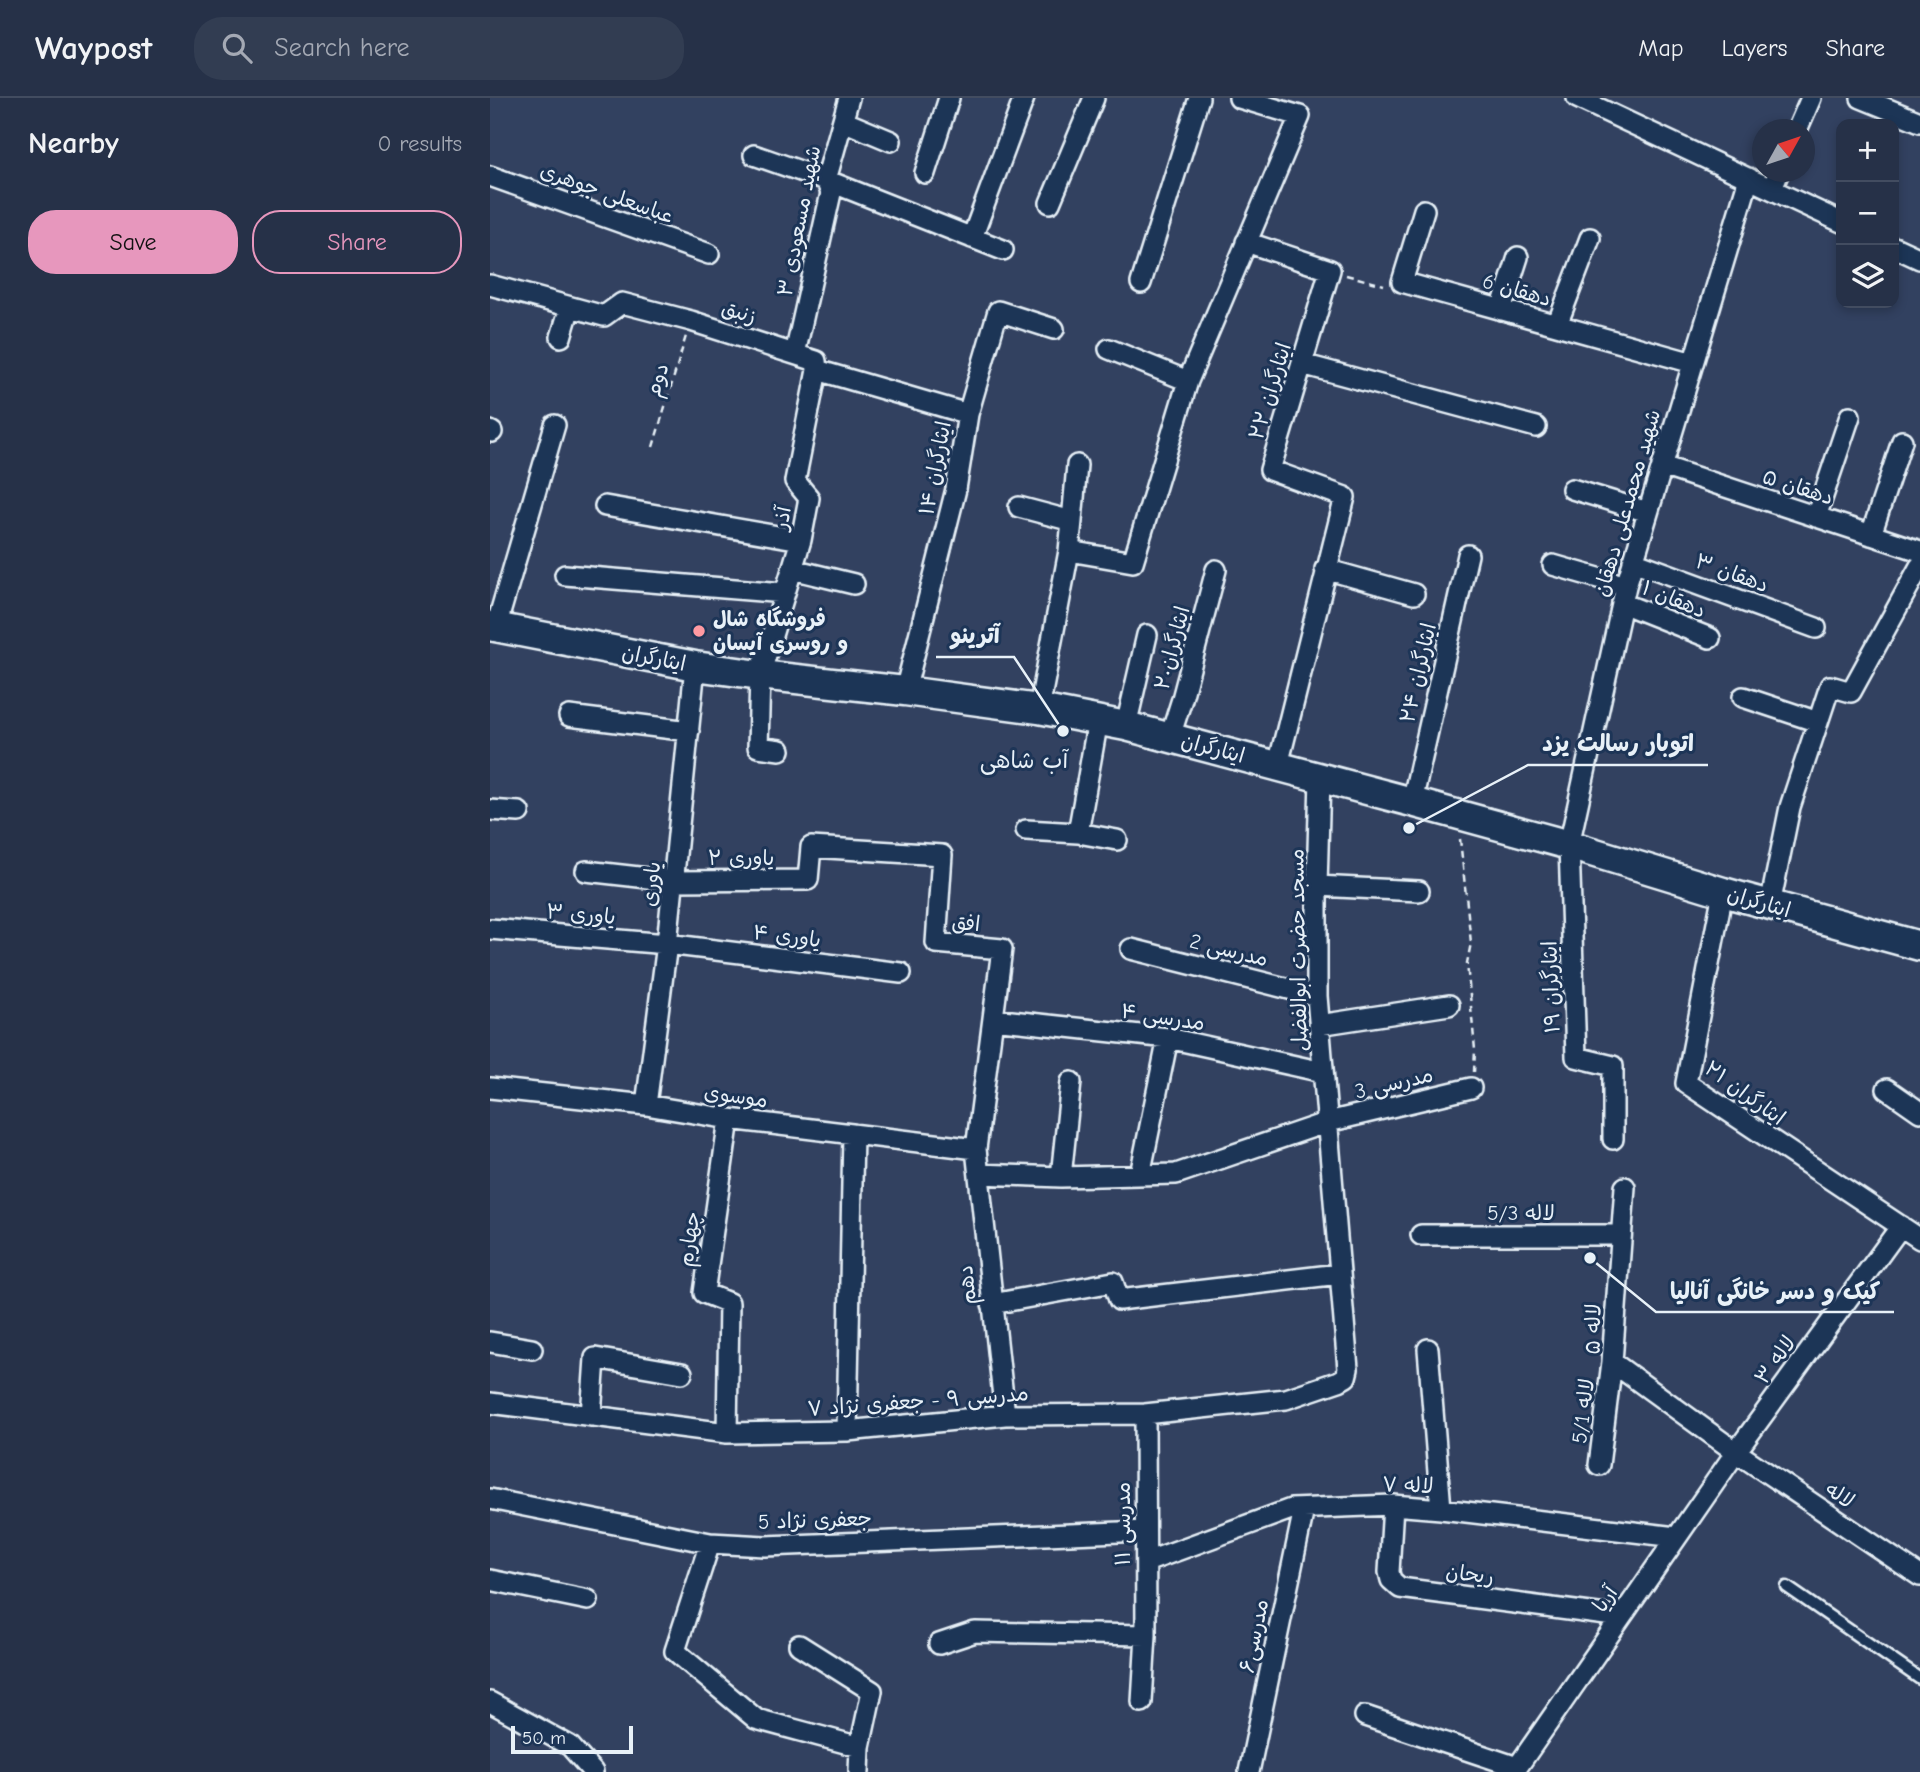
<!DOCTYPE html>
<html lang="en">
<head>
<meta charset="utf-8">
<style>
  body { margin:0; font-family:"Comic Neue","Playpen Sans Arabic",sans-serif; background:#323d52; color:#f1f3f6 }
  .controls { position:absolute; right:21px; top:21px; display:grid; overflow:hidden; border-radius:14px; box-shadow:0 4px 10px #0003 }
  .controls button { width:63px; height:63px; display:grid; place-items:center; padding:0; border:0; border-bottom:2px solid #424c60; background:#263148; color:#f1f3f6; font:35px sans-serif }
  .compass { position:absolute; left:1262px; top:21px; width:63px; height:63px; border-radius:50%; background:#263148; box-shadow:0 4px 10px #0003; rotate:50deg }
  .scale { position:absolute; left:21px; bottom:18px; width:122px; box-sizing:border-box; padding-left:7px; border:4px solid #e8f1f8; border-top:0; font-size:19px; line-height:24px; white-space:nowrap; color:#e8f1f8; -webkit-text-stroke:5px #1d3557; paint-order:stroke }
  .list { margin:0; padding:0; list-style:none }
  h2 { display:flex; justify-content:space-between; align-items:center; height:91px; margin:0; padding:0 28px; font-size:30px }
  h2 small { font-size:23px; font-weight:400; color:#a4a9b4 }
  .actions { display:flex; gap:14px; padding:21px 28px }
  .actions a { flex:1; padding:16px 0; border:2px solid #e797bd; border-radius:28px; text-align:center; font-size:24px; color:#e797bd }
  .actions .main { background:#e797bd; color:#111 }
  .icon { flex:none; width:38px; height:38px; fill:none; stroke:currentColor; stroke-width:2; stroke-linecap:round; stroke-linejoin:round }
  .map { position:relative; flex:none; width:1430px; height:1674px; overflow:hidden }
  header { display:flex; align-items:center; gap:42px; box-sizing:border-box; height:98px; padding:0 35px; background:#263148; border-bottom:2px solid #424c60 }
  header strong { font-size:33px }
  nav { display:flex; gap:38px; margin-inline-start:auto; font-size:24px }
  .search { width:490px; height:63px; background:#323d52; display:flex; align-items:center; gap:18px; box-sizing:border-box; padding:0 24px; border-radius:28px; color:#a4a9b4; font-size:26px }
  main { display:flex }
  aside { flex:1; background:#263148 }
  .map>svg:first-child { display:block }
</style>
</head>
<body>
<header>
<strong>Waypost</strong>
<div class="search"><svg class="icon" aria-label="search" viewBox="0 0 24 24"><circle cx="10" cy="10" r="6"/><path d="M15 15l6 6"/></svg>Search here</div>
<nav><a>Map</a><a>Layers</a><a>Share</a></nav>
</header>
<main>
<aside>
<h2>Nearby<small>0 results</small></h2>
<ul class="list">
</ul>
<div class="actions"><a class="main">Save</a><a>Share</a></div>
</aside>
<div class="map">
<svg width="1430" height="1674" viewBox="0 0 1430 1674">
  <rect width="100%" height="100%" fill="#324160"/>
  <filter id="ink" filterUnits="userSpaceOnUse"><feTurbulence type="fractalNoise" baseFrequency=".0143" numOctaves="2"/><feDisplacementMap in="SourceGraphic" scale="14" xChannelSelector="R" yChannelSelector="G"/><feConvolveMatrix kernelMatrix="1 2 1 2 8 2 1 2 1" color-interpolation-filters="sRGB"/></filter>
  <g filter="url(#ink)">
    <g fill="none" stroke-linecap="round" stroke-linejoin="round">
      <defs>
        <path id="lane" d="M1297 1489 1430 1581"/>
        <path id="street" d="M1087 0 1351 124
          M1371 0 1430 24
          M353 23 401 43
          M1307 32 1321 0
          M264 57 336 82 513 152
          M435 75 459 0
          M0 78 219 156
          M1282 91 1289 74
          M560 105 604 0
          M934 112 912 184 1203 265
          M482 140 534 0
          M756 144 840 172 780 372 855 399 788 667
          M1404 149 1430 161
          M651 185 709 0
          M0 187 114 218 132 205 201 223 326 263 327 272 478 316
          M1011 212 1028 159
          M1067 227 1100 140
          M71 239 80 209
          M619 251 698 283
          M305 256 341 95 336 82 359 0
          M812 266 1046 329
          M0 333 2 334
          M1172 368 1430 453
          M1082 391 1158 414
          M115 408 311 442
          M529 409 582 423 579 453 549 611
          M1326 419 1360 318
          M582 423 587 367
          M1381 437 1412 343
          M579 453 643 464 698 283 810 18 749 0
          M1143 463 1326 530
          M1063 467 1136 488
          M302 471 364 486
          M835 471 924 496
          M75 477 294 495
          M1132 505 1220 540
          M6 529 65 327
          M415 593 466 391 478 316 508 213 564 231
          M1253 599 1328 624
          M79 618 199 633
          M608 622 588 735 627 742
          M636 628 657 537
          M680 639 692 601 726 472
          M290 652 268 649 270 577 311 442 319 400 305 383 327 272
          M922 704 978 457
          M0 712 29 714
          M536 732 588 735
          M96 773 184 783 318 782 321 749 452 757 446 845 512 851 486 1051 515 1317
          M827 788 929 793
          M1233 794 1196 985 1430 1141
          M1280 807 1300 709 1340 588 1361 594 1430 468
          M0 831 177 846 411 875
          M641 851 827 898
          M503 921 678 940 833 974
          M829 927 959 907
          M0 990 156 1007 239 1021 486 1051
          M1397 991 1430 1014
          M156 1007 177 846 205 568
          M1123 1041V968L1086 959 1079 747 1136 488 1259 80
          M489 1076 571 1079 686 1076 838 1024 981 990
          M650 1077 678 940
          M571 1079 581 984
          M931 1137H1131
          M502 1206 623 1184 629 1202 849 1176
          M0 1244 42 1251
          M938 1251 951 1411
          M1122 1264 1246 1354 1430 1478
          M0 1305 237 1335 357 1333 515 1317 655 1316 796 1301 849 1283 856 1279 858 1271 827 898V788L830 679
          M101 1318 105 1260 192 1275
          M357 1333 363 1036
          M237 1335 239 1205 214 1195 239 1021
          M1109 1367 1122 1264 1135 1089
          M0 1401 220 1445 275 1448 655 1433
          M903 1407 899 1474 901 1482 910 1490 1131 1519
          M220 1445 185 1553 266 1621 370 1649
          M656 1464 801 1411 903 1407 951 1411 1186 1439
          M0 1482 98 1502
          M449 1546 485 1534 656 1537
          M309 1547 382 1593 370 1649 369 1674
          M0 1604 80 1648 103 1674
          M652 1604 656 1537 655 1316
          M875 1618 1027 1669
          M759 1674 814 1411
          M1024 1674 1246 1354 1411 1128"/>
        <path id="secondary" d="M0 528 205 568 270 577 415 593 549 611 636 628 922 704 1079 747 1233 794 1430 848"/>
      </defs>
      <!-- lane casing -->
      <use href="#lane" stroke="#e8f1f8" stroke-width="15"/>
      <!-- street casing -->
      <use href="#street" stroke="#e8f1f8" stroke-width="24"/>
      <!-- secondary casing -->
      <use href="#secondary" stroke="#e8f1f8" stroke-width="33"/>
      <!-- path -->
      <path stroke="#e8f1f8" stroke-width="2.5" stroke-dasharray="7 5" stroke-linecap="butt" d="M856 177 894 187
        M163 349 196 238
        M970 741 981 845 977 865 985 952 984 974"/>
      <!-- lane -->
      <use href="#lane" stroke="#1d3557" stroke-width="10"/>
      <!-- street -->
      <use href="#street" stroke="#1d3557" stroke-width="19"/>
      <!-- secondary -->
      <use href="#secondary" stroke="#1d3557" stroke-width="28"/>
    </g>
  </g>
  <!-- markers -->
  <circle fill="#ff9aa2" stroke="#1d3557" stroke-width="2.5" cx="209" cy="533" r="7"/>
  <g text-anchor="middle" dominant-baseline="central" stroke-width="6" stroke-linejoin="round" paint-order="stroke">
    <!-- street labels -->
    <g font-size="21" fill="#e8f1f8" stroke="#1d3557">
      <text transform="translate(117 95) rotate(20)">عباسعلی جوهری</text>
      <text transform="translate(309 123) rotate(-79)">شهید مسعودی ۳</text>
      <text transform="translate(1027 192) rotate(16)">دهقان 6</text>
      <text transform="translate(249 214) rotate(17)">زنبق</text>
      <text transform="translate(167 282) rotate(-73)">دوم</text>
      <text transform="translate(780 293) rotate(-73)">ایثارگران ۲۲</text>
      <text transform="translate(445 370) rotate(-79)">ایثارگران ۱۴</text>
      <text transform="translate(1308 389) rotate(18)">دهقان ۵</text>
      <text transform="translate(1137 405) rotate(-74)">شهید محمدعلی دهقان</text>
      <text transform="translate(292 420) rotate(-79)">آذر</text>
      <text transform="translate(1242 475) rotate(20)">دهقان ۳</text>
      <text transform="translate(1184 501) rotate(22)">دهقان ۱</text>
      <text transform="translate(682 550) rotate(-75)">۲۰ایثارگران</text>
      <text transform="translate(164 560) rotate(11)">ایثارگران</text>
      <text transform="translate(928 575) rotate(-77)">ایثارگران ۲۴</text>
      <text transform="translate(723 650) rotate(15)">ایثارگران</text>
      <text x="251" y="760">یاوری ۲</text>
      <text transform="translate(161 786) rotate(-84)">یاوری</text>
      <text transform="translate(1269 804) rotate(16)">ایثارگران</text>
      <text transform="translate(91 816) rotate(5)">یاوری ۳</text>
      <text transform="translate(476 825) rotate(5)">افق</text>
      <text transform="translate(297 838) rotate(7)">یاوری ۴</text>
      <text transform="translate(739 852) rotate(14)">مدرسی 2</text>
      <text transform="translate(808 852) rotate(-91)">مسجد حضرت ابوالفضل</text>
      <text transform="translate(1061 889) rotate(-92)">ایثارگران ۱‍۹</text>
      <text transform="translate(673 919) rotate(9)">مدرسی ۴</text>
      <text transform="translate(904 985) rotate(-13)">مدرسی 3</text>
      <text transform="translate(1255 995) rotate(36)">ایثارگران ۲۱</text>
      <text transform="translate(246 998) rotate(8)">موسوی</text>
      <text x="1031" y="1115">لاله 5/3</text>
      <text transform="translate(199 1141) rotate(-82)">چهارم</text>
      <text transform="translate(477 1187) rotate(-96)">دهم</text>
      <text transform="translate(1103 1231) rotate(-89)">لاله ۵</text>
      <text transform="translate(1285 1262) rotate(-54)">لاله ۳</text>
      <text transform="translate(428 1303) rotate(-4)">مدرسی ۹ - جعفری نژاد ۷</text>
      <text transform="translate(1093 1313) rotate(-83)">لاله 5/1</text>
      <text transform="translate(918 1387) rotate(2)">لاله ۷</text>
      <text transform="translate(1350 1397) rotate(34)">لاله</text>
      <text transform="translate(325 1422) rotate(-2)">جعفری نژاد 5</text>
      <text transform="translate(633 1426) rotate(-90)">مدرسی ۱۱</text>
      <text transform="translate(980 1476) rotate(7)">ریحان</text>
      <text transform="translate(1115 1501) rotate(-55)">آریا</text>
      <text transform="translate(764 1538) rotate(-78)">مدرسی۶</text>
    </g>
    <!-- poi labels -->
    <g font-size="21" font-weight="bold" fill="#e8f1f8" stroke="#1d3557" text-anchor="start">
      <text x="223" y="521">فروشگاه شال<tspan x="223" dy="24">و روسری آیسان</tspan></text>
    </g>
    <!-- neighbourhood labels -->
    <g font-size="23" fill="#e8f1f8" stroke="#1d3557">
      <text x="534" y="662">آب شاهی</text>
    </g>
  </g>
  <!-- callouts -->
  <path fill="none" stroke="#e8f1f8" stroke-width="2.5" d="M573 633L524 559H446M919 730L1038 667H1218M1100 1160L1166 1214H1404"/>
  <g fill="#e8f1f8" stroke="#1d3557" stroke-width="2.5">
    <circle cx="573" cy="633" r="7"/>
    <circle cx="919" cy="730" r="7"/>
    <circle cx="1100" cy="1160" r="7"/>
  </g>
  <g font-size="23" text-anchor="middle" font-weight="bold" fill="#e8f1f8" stroke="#1d3557" stroke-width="6" stroke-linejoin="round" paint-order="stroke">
    <text x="485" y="545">آترینو</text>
    <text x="1128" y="653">اتوبار رسالت یزد</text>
    <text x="1285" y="1201">کیک و دسر خانگی آنالیا</text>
  </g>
</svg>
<div class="controls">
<button>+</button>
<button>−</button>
<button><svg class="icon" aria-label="layers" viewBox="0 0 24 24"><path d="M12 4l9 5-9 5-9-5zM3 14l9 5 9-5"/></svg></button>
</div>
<svg class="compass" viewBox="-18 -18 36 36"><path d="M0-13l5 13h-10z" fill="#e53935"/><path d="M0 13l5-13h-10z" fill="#a4a9b4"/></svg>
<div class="scale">50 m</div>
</div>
</main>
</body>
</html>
